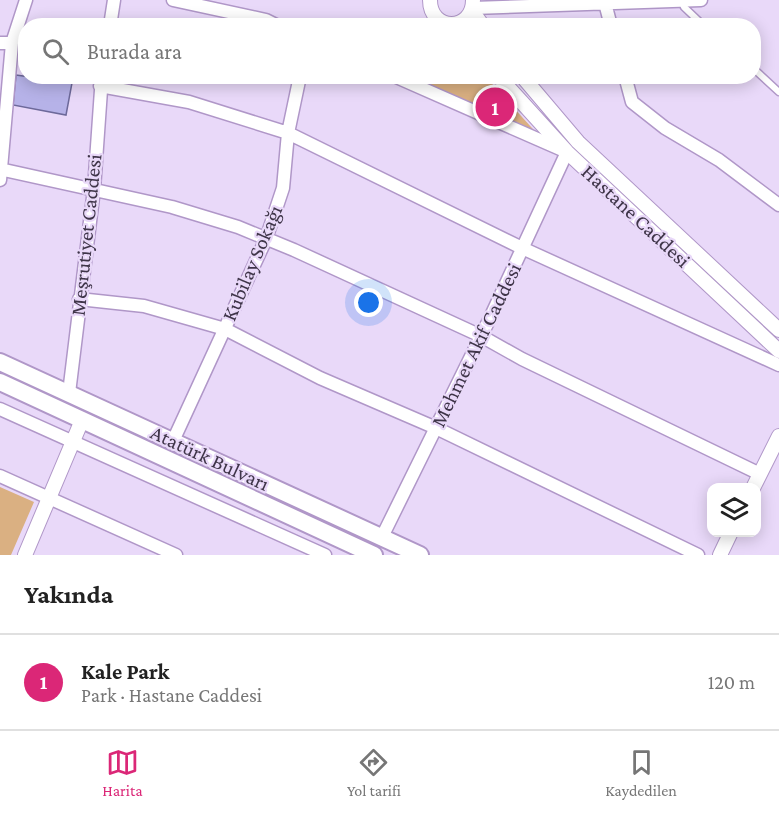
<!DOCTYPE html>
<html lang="tr">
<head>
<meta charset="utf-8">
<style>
  body { margin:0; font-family:"Crimson Pro",serif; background:#f2f2f2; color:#222 }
  .controls { position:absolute; right:18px; bottom:18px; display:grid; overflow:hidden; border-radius:12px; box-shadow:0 3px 15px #0003 }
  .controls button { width:54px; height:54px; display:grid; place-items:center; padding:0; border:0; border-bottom:2px solid #e0e0e0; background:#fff; color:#222; font:30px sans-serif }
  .you { position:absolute; left:369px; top:303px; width:21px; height:21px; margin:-15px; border:4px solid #fff; border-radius:50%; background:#1a73e8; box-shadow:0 0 0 9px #1a73e833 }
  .badge { display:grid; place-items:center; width:39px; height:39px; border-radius:50%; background:#db2777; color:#fff; font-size:20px; font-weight:700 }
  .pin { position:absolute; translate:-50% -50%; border:3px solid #fff; box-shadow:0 2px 6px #0006 }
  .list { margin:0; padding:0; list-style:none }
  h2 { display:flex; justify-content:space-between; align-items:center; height:78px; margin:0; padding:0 24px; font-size:26px }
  h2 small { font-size:20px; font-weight:400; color:#767676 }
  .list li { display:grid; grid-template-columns:39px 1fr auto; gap:18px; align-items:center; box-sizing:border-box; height:96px; padding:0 24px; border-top:2px solid #e0e0e0 }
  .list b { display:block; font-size:22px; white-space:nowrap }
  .list p { margin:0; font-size:20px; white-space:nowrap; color:#767676 }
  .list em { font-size:20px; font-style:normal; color:#767676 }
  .icon { flex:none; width:33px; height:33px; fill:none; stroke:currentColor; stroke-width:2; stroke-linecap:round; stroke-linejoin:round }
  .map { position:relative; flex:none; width:779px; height:555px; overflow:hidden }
  .search { position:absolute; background:#fff; box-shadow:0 3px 15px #0003; left:18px; right:18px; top:18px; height:66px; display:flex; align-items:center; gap:15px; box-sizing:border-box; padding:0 21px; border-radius:24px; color:#767676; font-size:22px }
  .sheet { height:174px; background:#fff }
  nav { display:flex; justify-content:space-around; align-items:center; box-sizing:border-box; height:84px; border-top:2px solid #e0e0e0; background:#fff; font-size:16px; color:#767676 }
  nav a { display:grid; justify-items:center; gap:3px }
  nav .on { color:#db2777 }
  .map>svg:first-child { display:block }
</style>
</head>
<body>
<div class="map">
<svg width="779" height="555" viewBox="0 0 779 555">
  <rect width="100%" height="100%" fill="#e9d9f9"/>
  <!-- green -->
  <path fill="#dab082" d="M412 77H486L541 138V137Z
    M0 487 34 502 11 555H0Z"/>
  <!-- building -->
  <path fill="#b6b2e8" stroke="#6d699a" stroke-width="1.5" d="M16 75 72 83 66 115 13 105Z"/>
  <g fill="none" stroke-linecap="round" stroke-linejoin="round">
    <defs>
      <path id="service" d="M681 1 684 7 704 26
        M754 69 779 92"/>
      <path id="minor" d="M173 0 266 20 278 26
        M605 3 611 26
        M473 8 701 0
        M110 26 114 0
        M0 43H12
        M625 76 632 102 665 128 719 160 779 205
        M100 86 189 102 288 133 522 248 779 365
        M0 169 172 207 238 227 294 250 481 336 522 359 760 474
        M0 180 12 43 26 0
        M79 299 144 306 225 329 320 378 436 428 698 555
        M69 393 94 189 102 76
        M0 409 325 555
        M173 441 266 239 283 188 288 133 300 76
        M0 476 176 555
        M382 537 491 316 567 152 394 76"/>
      <path id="tertiary" d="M430 0C430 32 473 32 473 0
        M472 11 483 26
        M498 76 567 152 779 351
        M522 76 578 142 779 330
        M753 488 779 436
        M25 555 82 420
        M720 555 731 532"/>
      <path id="secondary" d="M0 362 420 555
        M0 382 374 555"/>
    </defs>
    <!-- service casing -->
    <use href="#service" stroke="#b097c8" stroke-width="9"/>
    <!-- minor casing -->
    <use href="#minor" stroke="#b097c8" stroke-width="15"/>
    <!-- tertiary casing -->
    <use href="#tertiary" stroke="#b097c8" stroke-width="16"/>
    <!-- secondary casing -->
    <use href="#secondary" stroke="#b097c8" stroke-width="20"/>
    <!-- service -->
    <use href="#service" stroke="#fff" stroke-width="6"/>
    <!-- minor -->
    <use href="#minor" stroke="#fff" stroke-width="12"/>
    <!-- tertiary -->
    <use href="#tertiary" stroke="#fff" stroke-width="14"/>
    <!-- secondary -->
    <use href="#secondary" stroke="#fff" stroke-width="16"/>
  </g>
  <g text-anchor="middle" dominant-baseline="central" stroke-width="4.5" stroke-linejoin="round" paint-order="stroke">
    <!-- street labels -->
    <g font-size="21" fill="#3f3549" stroke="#e9d9f9">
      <text transform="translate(636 216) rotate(43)">Hastane Caddesi</text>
      <text transform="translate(86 235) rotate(-84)">Meşrutiyet Caddesi</text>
      <text transform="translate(252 263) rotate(-67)">Kubilay Sokağı</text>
      <text transform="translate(476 345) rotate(-64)">Mehmet Akif Caddesi</text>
      <text transform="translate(210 458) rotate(25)">Atatürk Bulvarı</text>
    </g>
  </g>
</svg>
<div class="controls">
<button><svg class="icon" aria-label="layers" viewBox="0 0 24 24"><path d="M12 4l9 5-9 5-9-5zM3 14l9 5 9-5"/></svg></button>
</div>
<div class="you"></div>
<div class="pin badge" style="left:495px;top:107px">1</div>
<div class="search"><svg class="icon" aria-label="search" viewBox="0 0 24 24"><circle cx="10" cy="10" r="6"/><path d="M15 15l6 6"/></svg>Burada ara</div>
</div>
<section class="sheet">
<h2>Yakında<small></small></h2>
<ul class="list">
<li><span class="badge">1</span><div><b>Kale Park</b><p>Park · Hastane Caddesi</p></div><em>120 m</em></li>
</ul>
</section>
<nav>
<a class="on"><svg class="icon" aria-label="map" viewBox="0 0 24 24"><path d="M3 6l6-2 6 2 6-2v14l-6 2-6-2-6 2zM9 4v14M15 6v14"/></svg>Harita</a>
<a><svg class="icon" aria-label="directions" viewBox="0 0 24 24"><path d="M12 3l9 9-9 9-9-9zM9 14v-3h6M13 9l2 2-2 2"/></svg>Yol tarifi</a>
<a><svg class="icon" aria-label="saved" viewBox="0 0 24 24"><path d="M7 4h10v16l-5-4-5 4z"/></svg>Kaydedilen</a>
</nav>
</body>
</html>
